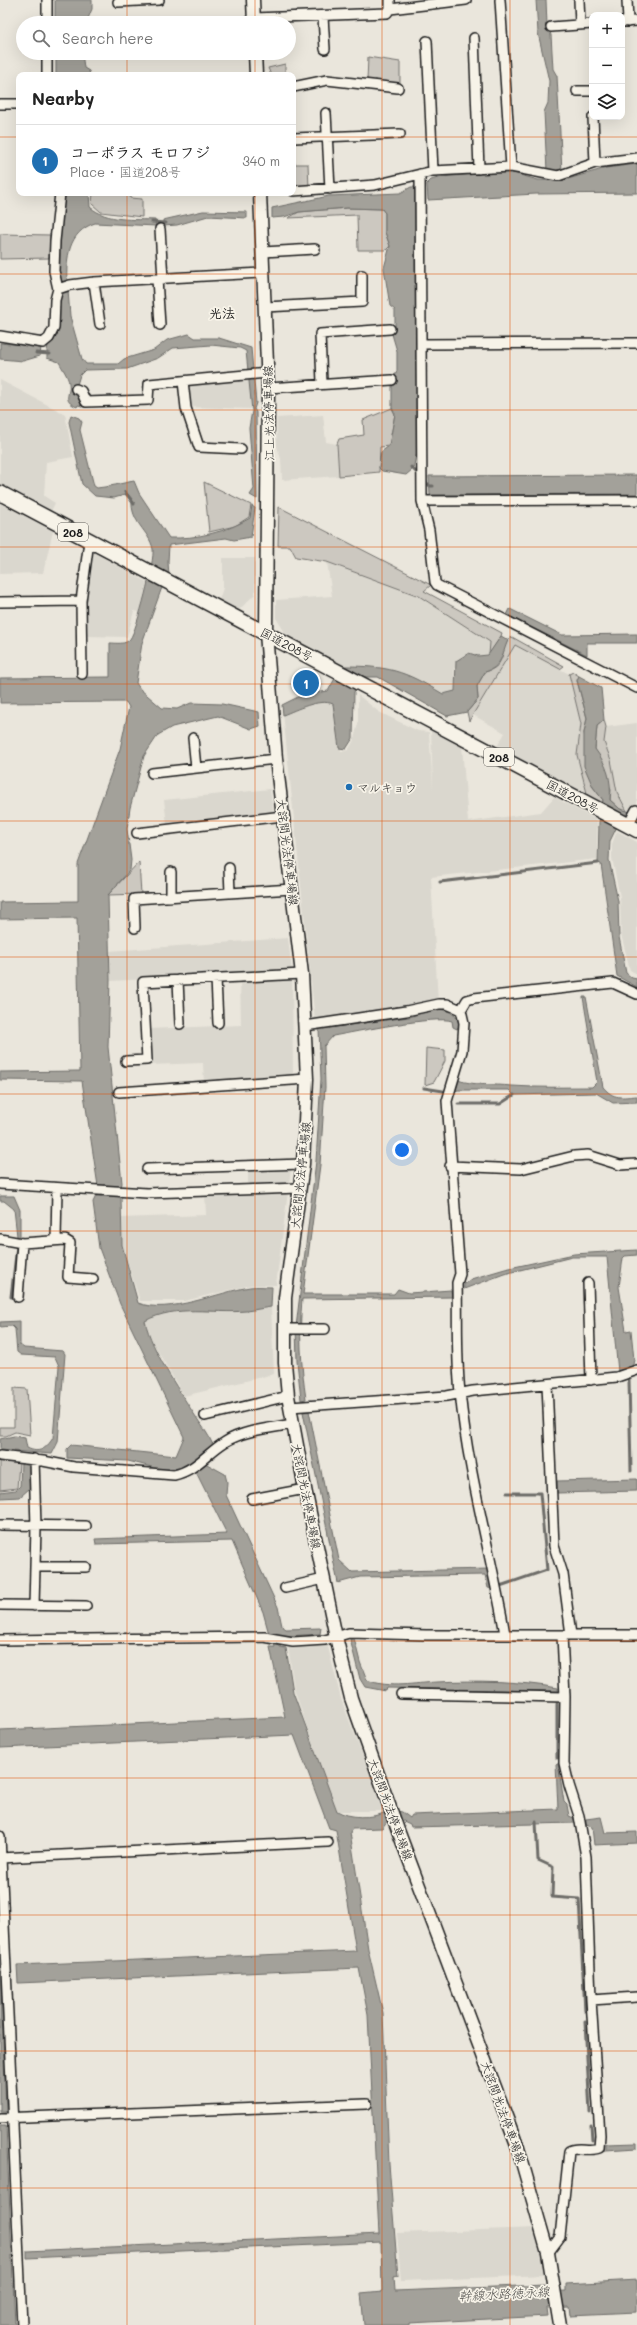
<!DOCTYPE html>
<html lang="en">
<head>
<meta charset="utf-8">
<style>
  body { margin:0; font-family:Mali,"Klee One",sans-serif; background:#f6f6f6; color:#222 }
  .controls { position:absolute; right:12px; top:12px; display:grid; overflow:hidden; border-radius:8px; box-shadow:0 4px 16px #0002 }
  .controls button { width:36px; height:36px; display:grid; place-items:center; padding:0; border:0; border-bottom:1px solid #e0e0e0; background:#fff; color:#222; font:20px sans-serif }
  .you { position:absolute; left:402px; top:1150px; width:14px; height:14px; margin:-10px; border:3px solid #fff; border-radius:50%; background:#1a73e8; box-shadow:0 0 0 6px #1a73e833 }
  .badge { display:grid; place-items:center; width:26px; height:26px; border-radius:50%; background:#1f6fb2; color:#fff; font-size:13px; font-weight:700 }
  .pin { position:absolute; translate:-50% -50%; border:2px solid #fff; box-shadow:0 1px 4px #0006 }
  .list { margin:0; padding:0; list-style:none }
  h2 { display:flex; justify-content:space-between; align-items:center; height:52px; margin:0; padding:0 16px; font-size:17px }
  h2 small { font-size:13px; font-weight:400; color:#767676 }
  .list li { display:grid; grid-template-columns:26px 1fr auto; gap:12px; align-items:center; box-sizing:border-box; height:72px; padding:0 16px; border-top:1px solid #e0e0e0 }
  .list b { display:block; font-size:15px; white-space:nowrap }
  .list p { margin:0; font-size:13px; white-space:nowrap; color:#767676 }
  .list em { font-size:13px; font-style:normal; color:#767676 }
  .icon { flex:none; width:22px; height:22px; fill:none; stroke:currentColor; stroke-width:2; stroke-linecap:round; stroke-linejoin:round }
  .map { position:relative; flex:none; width:637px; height:2325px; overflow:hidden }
  .search { position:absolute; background:#fff; box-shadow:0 4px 16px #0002; left:16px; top:16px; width:280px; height:44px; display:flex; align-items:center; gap:10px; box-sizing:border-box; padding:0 14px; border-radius:22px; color:#767676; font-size:15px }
  .panel { position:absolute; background:#fff; box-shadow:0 4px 16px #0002; left:16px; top:72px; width:280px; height:124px; border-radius:8px }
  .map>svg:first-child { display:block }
</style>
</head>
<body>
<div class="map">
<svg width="637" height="2325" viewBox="0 0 637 2325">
  <rect width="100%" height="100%" fill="#eae6dc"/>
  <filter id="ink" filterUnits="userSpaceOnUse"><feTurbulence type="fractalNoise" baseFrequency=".025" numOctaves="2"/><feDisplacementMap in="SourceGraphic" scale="8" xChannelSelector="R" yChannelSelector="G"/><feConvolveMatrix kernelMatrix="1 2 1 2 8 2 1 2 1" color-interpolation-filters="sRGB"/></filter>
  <g filter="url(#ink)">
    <!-- built -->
    <path fill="#dad7ce" d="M249 377 253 409 188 407 185 382Z
      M0 380 65 414 73 457 46 462 44 496 55 503 51 511 0 484Z
      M323 415 326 442 337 444 339 476 282 480 281 459 277 446V418Z
      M0 503 53 531 43 573 0 574Z
      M91 551 147 582 140 612 134 611 127 637 86 636 85 600Z
      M223 558H255V594L239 610 219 600 223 588Z
      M327 562 419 596 490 642 489 655 478 656 469 654 454 669 456 687 455 691 443 694 422 681 373 666H342L286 634 276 618V600L332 596Z
      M515 645 569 674 581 724 577 755 588 797 496 748 505 733 473 715Z
      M335 695 341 752 348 750 353 742 358 724V695L379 712 418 731 429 732 433 789 431 729 462 746 468 822 541 812 554 797 597 820V859L431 877 438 1002 315 1020 283 713Z
      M637 723V814L627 811 617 792 611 760 604 742 606 727Z
      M270 789 275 820 168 832 164 800Z
      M617 831 637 842V974L630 970 621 934 620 897 612 858V844Z
      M288 938 292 971 293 1077 204 1084 203 1063 149 1065 148 1029 241 1025 240 974 110 981 109 951Z
      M291 1168 276 1285H251L184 1301H140L122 1245 120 1218 206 1215 205 1194 248 1193V1169Z
      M271 1307 274 1374 184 1396 149 1336 145 1320 155 1315 198 1310 246 1311Z
      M327 1643 341 1699 384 1811H337L309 1733 294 1688 288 1646Z
      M535 2228 545 2275 401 2281 397 2233Z"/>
    <!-- green -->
    <path fill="#ccc8c0" stroke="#74726e" d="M368 57 400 62V85L367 81Z
      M285 64V75H271L268 68Z
      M293 164H308L309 188H293Z
      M93 193H129L130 198 142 199V217L101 212 92 204Z
      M347 208 382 209 385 213V232L390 246 386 250H358L357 215 288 218 299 212Z
      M0 234 50 235 49 258 0 259Z
      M392 408 395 414 389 446 380 447 379 472 339 476 337 444 339 439 364 435 363 420Z
      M204 482 251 505 249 517 235 526 209 532Z
      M279 507 431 585 424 591 502 633 501 636 489 655 490 642 419 596 327 562 296 557 290 546H278Z
      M512 637 564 666 560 669 515 645 469 721 467 712 478 699 477 686 485 672C509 666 498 647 512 637Z
      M573 672 579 676 577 681 587 718 584 733 593 787 603 800V804L588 797 577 755 581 724 569 674Z
      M604 720 606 727 604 742 611 760 617 792 627 811 620 809 610 800 611 790 595 749 597 726Z
      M139 862 141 894 108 895Z
      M426 1048 445 1050V1061L434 1082 425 1085Z
      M14 1388 27 1389 30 1435 15 1432 6 1436H0V1427H14Z
      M0 1461 19 1463 17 1488 0 1490Z"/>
    <!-- water -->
    <path fill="#a3a19a" stroke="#6d6c68" d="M55 0H92V9L87 21 82 23H55Z
      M536 0H546L547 25 551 35 553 69 557 76 562 171H547L544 112 548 103 549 81 538 33Z
      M56 53H82L84 68 89 71 90 75H56Z
      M637 164V193L536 194 428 200 427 184 431 180 442 177 506 171 538 180 561 181 606 168Z
      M411 187H415V196L417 452 413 469 406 475 382 471 379 468 381 452 389 446 395 414 392 408V384L397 371V351L392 334 395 329V310L390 306 384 268 390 246 385 232V213L382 209 347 208 299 212 284 217 272 218V208L329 196 400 193Z
      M64 193H89L90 207C107 222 134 219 155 220L156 226 95 223C68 232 66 258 67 283L60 284 58 267Z
      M203 211 247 212V218L208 216 177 225 163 226V220Z
      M68 290 70 316 82 359 86 364H118L124 359 154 350 167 340 189 334 195 338H219L251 348 256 403 254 409 256 412 257 499 250 495 254 489 249 428 252 411 246 351 240 348 211 345 173 348 158 358 127 369 85 370 80 375 75 391 82 406 78 405 77 407C61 400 71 395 69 383 68 376 62 368 59 362L47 358V350L58 300 62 293Z
      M0 343C14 345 27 343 41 347L40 356 23 361 0 359Z
      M71 415 79 418 82 422 80 430 94 486 97 488C109 487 122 483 134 481L139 493 169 538C196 539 227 532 250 518L252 506 255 508 251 537 234 540 226 538 169 545 168 562 169 575 161 590 142 643 136 683 140 689 162 708 177 709 191 703 222 704 259 712 260 726 251 729 218 716 172 727 158 735 144 756 130 808 127 829 131 860 130 870 108 895 110 981 108 1047 122 1183 121 1188H114V1196L121 1197 122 1245 138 1303C169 1315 218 1292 250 1287 257 1286 265 1287 272 1287L271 1307C263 1308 255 1310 246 1311 213 1314 176 1304 145 1321 152 1351 177 1387 194 1414 201 1425 208 1433 213 1445L200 1456 205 1463 225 1474 227 1482 226 1495 278 1607 282 1626 286 1629 321 1628 320 1634 287 1636 269 1634 263 1612 232 1541 96 1544 95 1539 227 1534 195 1470 187 1466 177 1470 154 1469 152 1467 128 1461 67 1458V1449L71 1445 176 1456 184 1437 120 1304 99 1248 93 1202 96 1196H102L103 1187 98 1186 82 1081 0 1080V1072L80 1071 77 918 0 919V902L78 901V864L120 749 129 707 126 702 0 703V678L110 677V643C116 643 126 645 130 639 137 630 155 560 153 549 149 530 130 523 132 499L128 494 114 498 95 496 82 484 69 422Z
      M637 475V494L430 495 429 476Z
      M510 609 562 635 637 634V643H587V655L507 615Z
      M501 636 508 640C502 654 502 667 485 672L477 686 478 699 467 712 447 716 378 677H361L354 692 353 738 346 749 339 748 333 704C319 698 296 710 283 715L282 705 302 695 328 691 342 666C389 666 403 670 443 694L455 691 456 661 469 653 478 656 488 655Z
      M579 676 601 688 604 720 597 726 595 749C607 765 612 780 610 800L620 809 637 814V820L626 814 622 816 610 841 609 860 618 901 619 937 626 973 632 978 637 979V987L617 976 601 864 598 863 599 822 603 800 593 787 584 766V733L587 718 577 680Z
      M583 997H586L603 1087C614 1100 622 1097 637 1096V1102L613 1103 596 1093 514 1095 509 1090H458L452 1092 457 1080C478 1086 491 1084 512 1086 539 1088 565 1087 592 1087L597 1082Z
      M434 1009C448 1009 454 1012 460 1024L457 1029 453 1027 452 1021C436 1015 355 1032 333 1036L324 1046 325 1087 320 1165 303 1294H394L398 1289 409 1293 451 1290 452 1297 302 1299C299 1333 301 1365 306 1399L301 1400 297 1361 296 1327 316 1161 321 1079 319 1029 409 1017Z
      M0 1196H14L20 1210V1238L17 1236 14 1209 4 1201H0Z
      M637 1250V1255L625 1256 623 1258 619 1287 626 1331 631 1330 634 1360 632 1368 618 1372 607 1257H572L504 1274 464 1289V1284L471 1279 505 1269 574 1254Z
      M20 1321V1345L24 1348 63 1351 65 1354 58 1442 52 1454 0 1450V1439L14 1436 25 1438 27 1448C39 1454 46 1449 53 1438L59 1366 55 1357 21 1355 17 1352 15 1329 12 1326 0 1327V1322Z
      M309 1411 339 1560 352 1572 489 1569 494 1589 488 1588 485 1575 360 1577 338 1583 303 1412Z
      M21 1463 30 1464V1488L20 1497 0 1498V1492L16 1490 20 1486Z
      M637 1479V1491L557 1493V1481Z
      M354 1638 360 1662 367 1680C390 1689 414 1683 437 1682 477 1680 519 1681 558 1688V1691L387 1688 386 1691 365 1687 360 1679 350 1639Z
      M274 1643H280V1647L286 1648 293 1692 337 1811C349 1818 372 1819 386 1812L388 1820 382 1828 352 1829 350 1832 368 1949 383 2013 389 2164 398 2276 394 2277 395 2291 544 2285 545 2292 566 2291V2284L637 2280V2312L570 2315 569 2307 547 2308 548 2316 409 2323V2325H364L361 2293 382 2291 381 2242 27 2258V2251L379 2234 368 2015 359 1968 18 1983 17 1965 356 1951 336 1830 329 1828 294 1735 0 1748V1730L285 1717 270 1647H275Z
      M556 1764H558L564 1802 567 1805 569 1816 574 1818 575 1823 411 1827 410 1824 399 1819 397 1811 402 1812 410 1818 412 1815 558 1809Z
      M601 1817 605 1833 637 1832V1843L594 1845 592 1827 586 1825V1819Z
      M0 1965 6 2111H0Z
      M0 2126H6L15 2325H0Z
      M637 2143V2148L606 2150V2144Z"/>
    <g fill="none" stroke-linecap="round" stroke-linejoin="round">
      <!-- stream -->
      <path stroke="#6d6c68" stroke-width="3" d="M152 222 166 223
        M36 353 50 354
        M411 467 420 476
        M424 480 430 486H433
        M125 492 134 504
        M440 882 598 863
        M424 1088 443 1091
        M458 1104H500L514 1095
        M11 1297 17 1246
        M629 1379 631 1471
        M500 1586 547 1570 540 1493H507
        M557 1758V1704
        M536 1822 538 1860 553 1867 552 1897 579 1899 585 2011
        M585 2022 590 2112
        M591 2125 592 2140"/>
      <defs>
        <path id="minor" d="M47 0V23
          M500 0 511 167
          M579 0 580 25
          M627 0 628 22
          M118 2 159 0
          M390 9 466 0
          M323 17 325 49
          M254 18 387 13 390 9V0
          M622 22 637 21
          M551 27 592 24
          M474 38 479 169
          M427 41 433 171
          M47 53V75
          M293 87 327 80 398 88
          M577 91H592
          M0 104H19
          M326 113 330 189
          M593 117 595 163
          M293 138 400 134
          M420 174 422 501 429 530 435 582 437 585 637 688
          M293 191 375 185 433 171 511 167 558 176 595 163 637 158
          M160 229 163 279
          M263 252 315 249
          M157 279 160 325
          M94 282 100 324
          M58 289 70 285 94 282 263 273
          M265 307 362 302V275
          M0 336 43 343 49 338 54 328 55 300 58 289 54 271 55 241 60 193
          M422 344 637 343
          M183 381 186 408 199 447 241 449
          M322 383 320 334 390 329
          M268 388 392 380
          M76 389 81 391 86 402 148 400 149 384 267 373
          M422 501 637 500
          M0 602 81 601
          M82 674 81 601 89 541
          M193 738 196 768
          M152 773 276 759
          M628 825 636 810
          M137 833 283 816
          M229 868 230 893
          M171 872V897
          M135 928 134 899 292 889
          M216 978 218 1023
          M178 980 180 1024
          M461 1010 467 1000 474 998 613 983 637 994
          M305 1026 406 1011 439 1004H447L461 1010 464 1023 462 1051 447 1101 460 1274 457 1283C458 1319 456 1356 460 1392 468 1474 491 1553 505 1634
          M126 1061 147 1060 143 982 302 974
          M119 1092 307 1079
          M450 1166 521 1169 574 1156 588 1155 620 1165 637 1164
          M147 1169 303 1164
          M0 1184 147 1193 300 1188
          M0 1239 22 1243 65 1240 70 1243 68 1277 93 1279
          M56 1240 57 1188
          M588 1283 591 1380
          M18 1297 22 1243
          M284 1329H325
          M547 1384 554 1546 563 1574 571 1635
          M290 1407 447 1396 473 1391 617 1377 637 1370
          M205 1416 288 1396
          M0 1456 43 1461 74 1467 174 1475C195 1471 207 1453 225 1442 244 1430 271 1428 293 1424
          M252 1499 305 1489
          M0 1525 86 1526
          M35 1567H86
          M285 1588 324 1579
          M0 1605 86 1606
          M34 1606 36 1527 34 1459
          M0 1640 264 1637 293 1642 325 1640 349 1633 426 1635H637
          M401 1694 565 1697
          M0 1836 22 2325
          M0 1858 328 1842
          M591 2000 637 1997
          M0 2118 367 2104
          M548 2253 560 2237 569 2151C577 2146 589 2152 599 2148L600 2135 591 2000 586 1857 579 1816 569 1785 564 1763 565 1697 562 1635"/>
        <path id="major" d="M253 0 254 23
          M255 53 256 75
          M260 193 268 388 266 633 276 759 302 974 307 1079 303 1164 285 1298V1363L288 1396 305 1489 336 1637 351 1698 399 1833 518 2148 548 2253 560 2325"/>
        <path id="highway" d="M0 493 637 830"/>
      </defs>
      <!-- minor casing -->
      <use href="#minor" stroke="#1c1c1c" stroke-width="12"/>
      <!-- major casing -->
      <use href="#major" stroke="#1c1c1c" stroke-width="15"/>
      <!-- highway casing -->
      <use href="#highway" stroke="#1c1c1c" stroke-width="17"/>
      <!-- minor -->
      <use href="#minor" stroke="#f7f3e8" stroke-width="9"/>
      <!-- major -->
      <use href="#major" stroke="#f7f3e8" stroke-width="12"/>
      <!-- highway -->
      <use href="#highway" stroke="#f7f3e8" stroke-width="14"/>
    </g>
  </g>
  <!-- grid -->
  <path fill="none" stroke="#de560d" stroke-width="1" stroke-opacity="0.55" d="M127 0V23M255 0V23M382 0V2325M510 0V2325M127 53V75M255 53V75M0 137H19M293 137H637M127 193V2325M255 193V2325M0 274H637M0 410H637M0 547H637M0 684H637M0 821H637M0 957H637M0 1094H637M0 1231H637M0 1368H637M0 1504H637M0 1641H637M0 1778H637M0 1915H637M0 2051H637M0 2188H637"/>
  <!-- markers -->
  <circle fill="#1f6fb2" stroke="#f7f3e8" stroke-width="1.5" cx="349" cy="787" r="4"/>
  <g text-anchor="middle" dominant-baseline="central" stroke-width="3.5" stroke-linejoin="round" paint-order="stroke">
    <!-- shield labels -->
    <g fill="#f7f3e8" stroke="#5e5c59" stroke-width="1">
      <rect x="58" y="523" width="30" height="18" rx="3"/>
      <rect x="484" y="748" width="30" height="18" rx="3"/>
    </g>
    <g font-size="11" font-weight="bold" fill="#1c1c1c">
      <text x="73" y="532">208</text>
      <text x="499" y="757">208</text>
    </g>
    <!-- street labels -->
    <g font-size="12" fill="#1c1c1c" stroke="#f7f3e8">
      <text transform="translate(268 413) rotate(-91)">江上光法停車場線</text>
      <text transform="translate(287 644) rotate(28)">国道208号</text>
      <text transform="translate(573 796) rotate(28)">国道208号</text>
      <text transform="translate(288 852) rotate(83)">大詫間光法停車場線</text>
      <text transform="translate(300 1175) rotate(-84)">大詫間光法停車場線</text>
      <text transform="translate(307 1496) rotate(79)">大詫間光法停車場線</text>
      <text transform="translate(391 1809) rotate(70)">大詫間光法停車場線</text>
      <text transform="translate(504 2112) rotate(70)">大詫間光法停車場線</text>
    </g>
    <!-- poi labels -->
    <g font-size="12" fill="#1c1c1c" stroke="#f7f3e8" text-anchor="start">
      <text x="357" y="787">マルキョウ</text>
    </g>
    <!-- neighbourhood labels -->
    <g font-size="13" font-weight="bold" fill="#1c1c1c" stroke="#f7f3e8">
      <text x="222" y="312">光法</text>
    </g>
    <!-- water labels -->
    <g font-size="13" font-style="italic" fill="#52514e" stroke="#f7f3e8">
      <text transform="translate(504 2293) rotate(-3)">幹線水路徳永線</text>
    </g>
  </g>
</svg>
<div class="controls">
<button>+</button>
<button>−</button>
<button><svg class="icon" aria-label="layers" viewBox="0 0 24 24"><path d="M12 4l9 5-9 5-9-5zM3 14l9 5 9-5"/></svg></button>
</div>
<div class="you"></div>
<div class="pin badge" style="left:306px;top:683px">1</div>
<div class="search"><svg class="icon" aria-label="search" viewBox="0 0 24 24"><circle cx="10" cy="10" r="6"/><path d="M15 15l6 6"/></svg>Search here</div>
<section class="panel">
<h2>Nearby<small></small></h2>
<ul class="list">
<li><span class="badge">1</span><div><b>コーポラス モロフジ</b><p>Place · 国道208号</p></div><em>340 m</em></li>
</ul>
</section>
</div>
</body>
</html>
